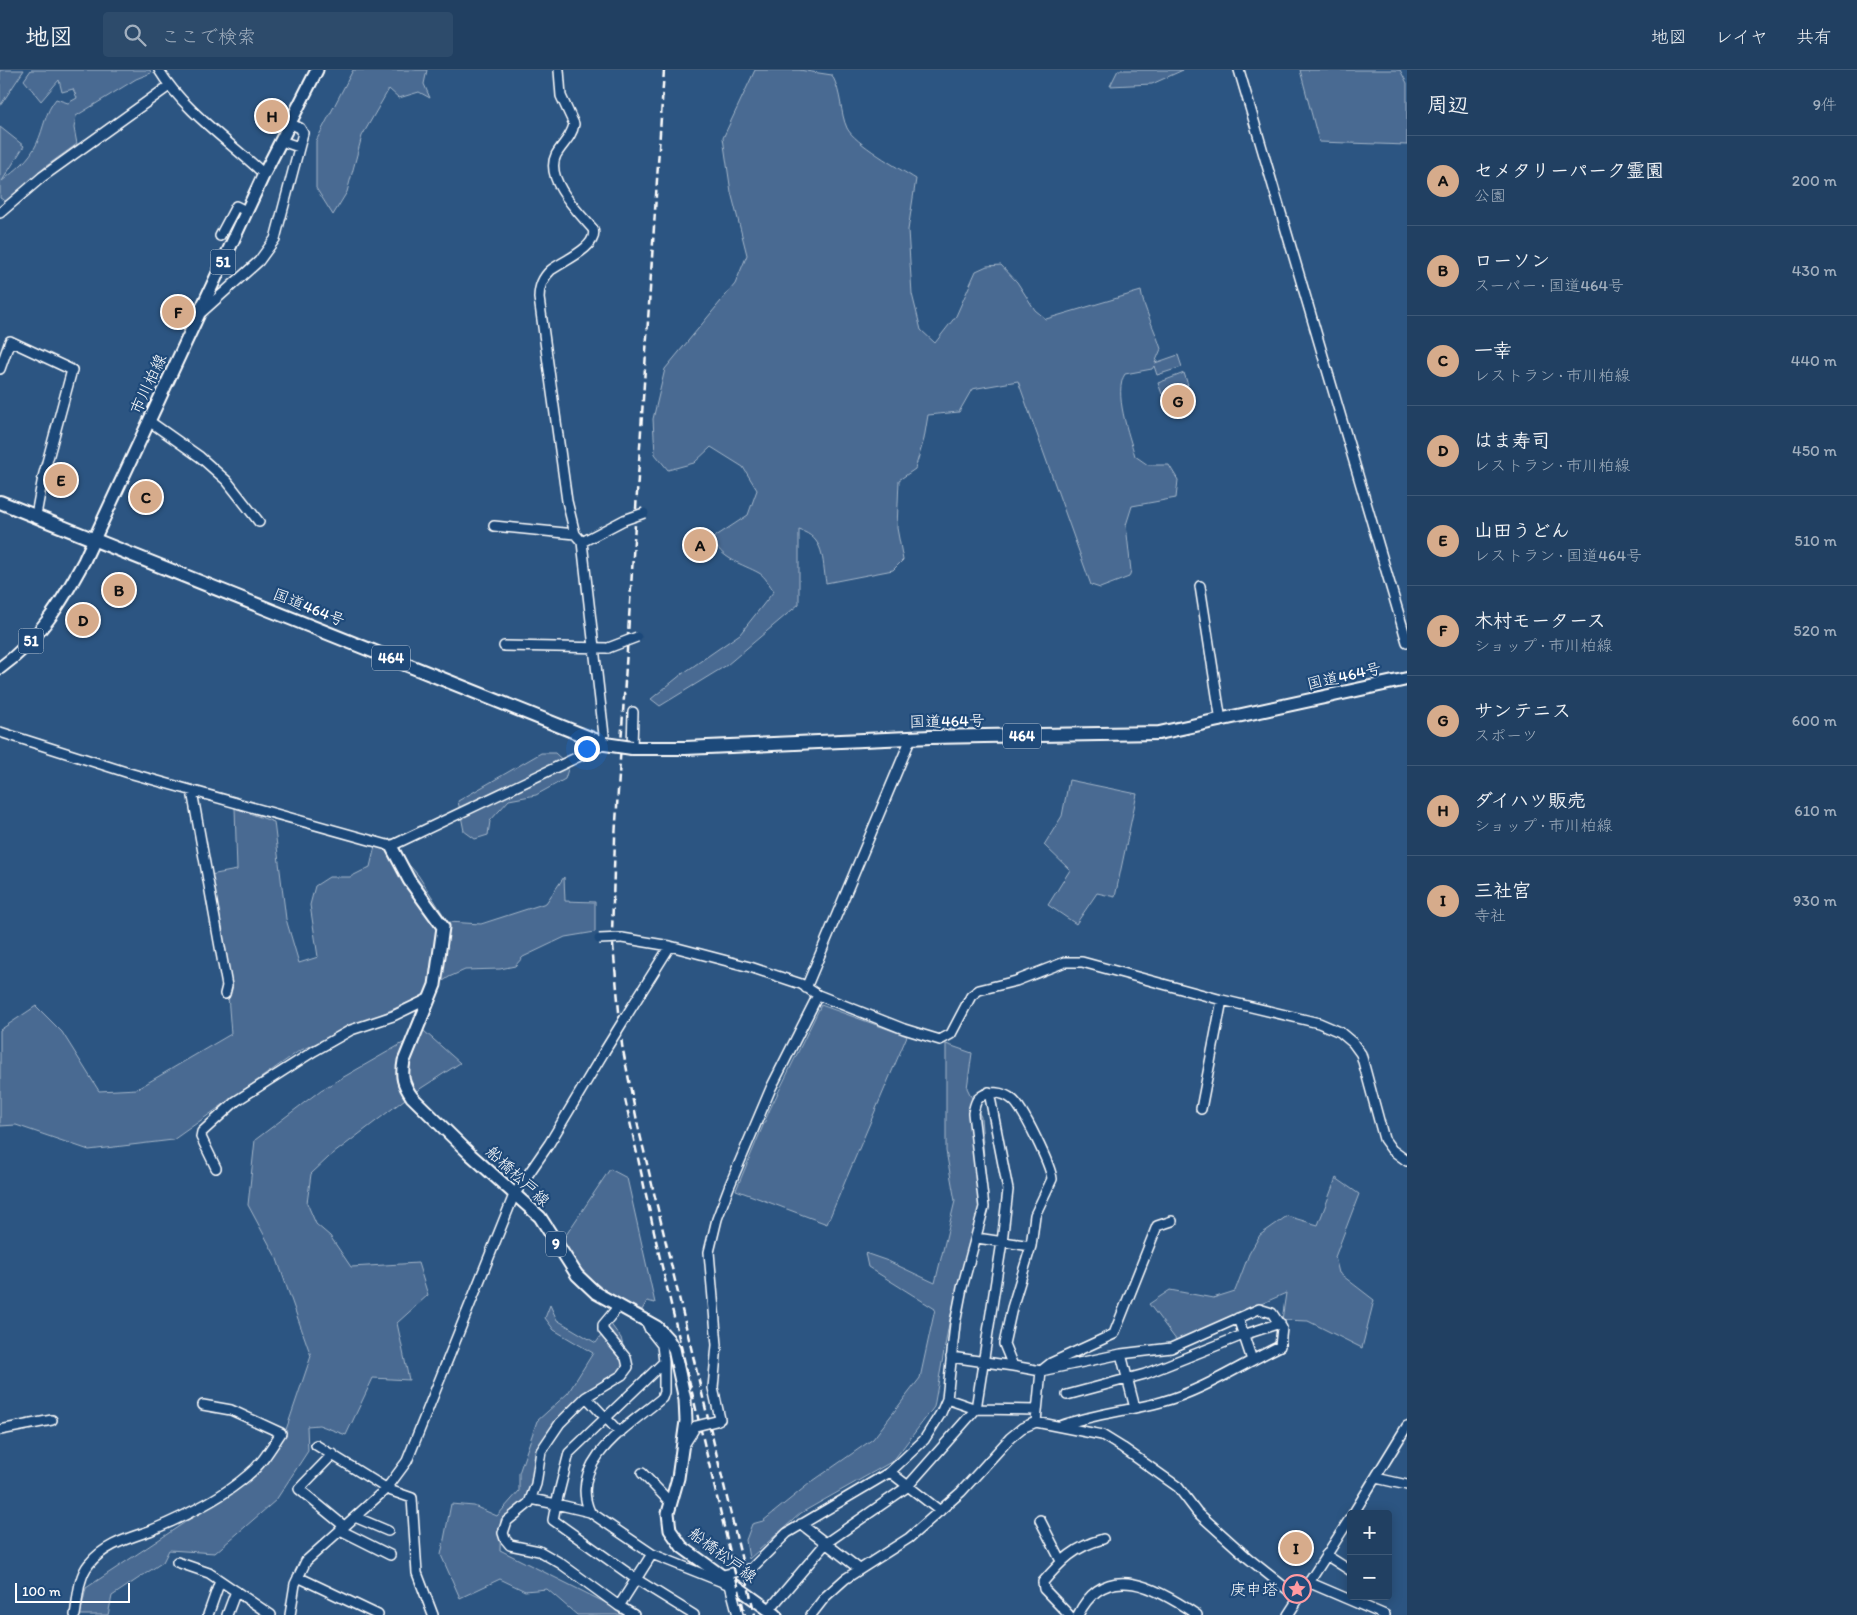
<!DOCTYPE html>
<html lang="ja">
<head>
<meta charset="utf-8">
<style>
  body { margin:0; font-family:Itim,"Klee One",sans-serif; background:#2d4b6b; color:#f1f3f6 }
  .controls { position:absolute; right:15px; bottom:15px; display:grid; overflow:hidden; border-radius:5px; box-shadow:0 2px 12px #0003 }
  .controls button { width:45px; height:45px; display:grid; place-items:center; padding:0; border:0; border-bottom:1px solid #3e5977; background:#214062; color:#f1f3f6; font:25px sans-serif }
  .scale { position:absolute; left:15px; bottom:12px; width:115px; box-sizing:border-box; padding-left:5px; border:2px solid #fff; border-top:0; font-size:14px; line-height:18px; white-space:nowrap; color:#fff; -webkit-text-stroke:4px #1f4a7a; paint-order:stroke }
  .you { position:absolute; left:586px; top:678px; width:18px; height:18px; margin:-12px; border:4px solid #fff; border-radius:50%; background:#1a73e8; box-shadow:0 0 0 8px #1a73e833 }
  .badge { display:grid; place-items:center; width:32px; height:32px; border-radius:50%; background:#d6ab8b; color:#111; font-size:16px; font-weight:700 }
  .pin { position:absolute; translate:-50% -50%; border:2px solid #fff; box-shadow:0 1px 5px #0006 }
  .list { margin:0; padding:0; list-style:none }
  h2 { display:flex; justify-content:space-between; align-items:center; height:65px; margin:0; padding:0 20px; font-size:21px }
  h2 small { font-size:16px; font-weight:400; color:#a2afbe }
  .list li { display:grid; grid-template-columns:32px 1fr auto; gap:15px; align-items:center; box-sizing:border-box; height:90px; padding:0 20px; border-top:1px solid #3e5977 }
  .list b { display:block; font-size:19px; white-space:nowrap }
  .list p { margin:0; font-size:16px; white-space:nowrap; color:#a2afbe }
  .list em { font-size:16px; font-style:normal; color:#a2afbe }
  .icon { flex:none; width:28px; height:28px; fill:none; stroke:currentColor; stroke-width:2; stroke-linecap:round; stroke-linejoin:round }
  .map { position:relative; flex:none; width:1407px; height:1545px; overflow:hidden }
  header { display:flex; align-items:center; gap:30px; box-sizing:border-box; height:70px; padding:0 25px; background:#214062; border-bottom:1px solid #3e5977 }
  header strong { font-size:24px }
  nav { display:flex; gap:28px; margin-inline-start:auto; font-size:18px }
  .search { width:350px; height:45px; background:#2d4b6b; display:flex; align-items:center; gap:12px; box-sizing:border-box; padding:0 18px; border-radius:5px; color:#a2afbe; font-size:19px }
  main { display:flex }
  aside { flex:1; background:#214062 }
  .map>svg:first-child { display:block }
</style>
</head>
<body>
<header>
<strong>地図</strong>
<div class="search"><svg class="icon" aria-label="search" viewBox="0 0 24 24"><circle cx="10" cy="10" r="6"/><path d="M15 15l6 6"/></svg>ここで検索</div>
<nav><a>地図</a><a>レイヤ</a><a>共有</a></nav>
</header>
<main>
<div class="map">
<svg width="1407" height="1545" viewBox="0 0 1407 1545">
  <rect width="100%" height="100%" fill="#2c5582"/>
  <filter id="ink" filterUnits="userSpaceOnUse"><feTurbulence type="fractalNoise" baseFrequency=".02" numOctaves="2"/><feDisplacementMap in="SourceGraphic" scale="10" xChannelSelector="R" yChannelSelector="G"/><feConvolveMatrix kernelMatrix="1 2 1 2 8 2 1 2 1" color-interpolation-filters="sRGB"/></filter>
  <g filter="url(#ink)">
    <!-- green -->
    <path fill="#486b92" stroke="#a4b5c8" d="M0 0H24L0 36Z
      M31 0H150L151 3 136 9 76 46 74 58 77 74 45 97 7 132 0 128V57L24 76 2 111C16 100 30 89 37 73 44 58 45 42 56 29L68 33 77 28 73 19 62 22 59 10 41 31 24 10Z
      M353 0H427L424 14 430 28 419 22 399 28 389 19 362 66 347 122 333 145 316 118V71Z
      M755 0H799L832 5C842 24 840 43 847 58 854 73 900 99 916 109L908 160 912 224 921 260 935 273 956 246 976 201 987 196 1001 195 1017 212 1035 240 1046 249 1141 221C1143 237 1156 262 1161 279L1155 293 1178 285 1182 297 1157 305 1154 296 1152 299 1125 304C1113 322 1129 365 1135 386L1148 395H1169L1178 410 1176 428 1132 436 1126 455 1131 501 1129 507 1100 518 1091 515 1018 311 972 319 959 342 928 345 924 369 915 399 899 410 897 458 903 490 893 500 826 513C822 489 825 468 799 460V534L727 595 660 636 651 629 682 604 740 564 774 521C770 516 765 506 759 503 743 494 719 489 713 468L748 445 757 420 743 397 711 377 694 393 668 400 655 384 653 349 665 299 735 214 747 185 731 122 723 68Z
      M1118 0H1183L1152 14 1110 16Z
      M1300 0H1400L1407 13V75L1319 72Z
      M1184 303 1188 315 1162 324 1158 313Z
      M1190 321 1193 333 1167 341 1164 329Z
      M541 683H555L569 696 565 709 536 725 509 730 490 751 488 765 475 769 464 761 458 731Z
      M1069 710 1137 724 1115 827 1097 823 1076 854 1048 835 1070 800 1044 775 1062 746Z
      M235 738 274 752 286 849 299 893 318 887 310 835 315 816 329 807H350L370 797 375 776 385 780 399 778 402 787 418 805 448 852 481 854 546 833 564 807 565 831 595 832V862L565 867 523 887 515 896 500 899 465 900 449 907 418 928 299 981 173 1070 89 1080 16 1055 0 1056V960L36 936 62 962 99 1021 137 1019 231 964 223 861 210 805 237 800Z
      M821 935 907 966 827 1154 736 1120 770 1039Z
      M424 961 460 993 409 1026 329 1087 311 1104 307 1133 316 1154 330 1166 351 1197 418 1193 428 1225 397 1253 409 1310 373 1308 346 1365 319 1355 307 1356 308 1381 276 1430 215 1483 169 1480 163 1492 112 1526 108 1545H80L86 1518 205 1439 253 1405 283 1368 288 1354 311 1286 277 1189 248 1135 255 1070 321 1020Z
      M946 974 972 983 967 1018 981 1047 988 1142 972 1165 950 1248 934 1337 893 1391 801 1443 749 1489 746 1470 752 1454 763 1451 810 1413 873 1369 920 1308 935 1239 868 1197 865 1183 888 1191 935 1213 955 1131 946 1081Z
      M610 1099 627 1108 655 1233 647 1231 642 1240C601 1220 586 1211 562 1171Z
      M1336 1108 1359 1124 1335 1187 1339 1203 1374 1230 1362 1278 1308 1251 1282 1250 1286 1223 1177 1271 1149 1234 1170 1220 1213 1228 1235 1221 1249 1184 1260 1165 1287 1146 1318 1155Z
      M550 1235 557 1250 596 1273 610 1253 621 1268 628 1295 589 1329 544 1374 530 1426 501 1449 500 1480 630 1545H577L547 1519 525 1521 500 1509 460 1528 441 1485 451 1434 474 1436 497 1446 519 1421V1403L537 1351 568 1323 593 1283 554 1260 545 1248Z"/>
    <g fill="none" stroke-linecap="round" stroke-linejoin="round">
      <defs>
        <path id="minor" d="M159 0C183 40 230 72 264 104
          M559 0 561 26 574 54C572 67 562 74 556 85 544 109 579 143 593 159 599 177 563 191 551 200 542 208 539 217 539 228L567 431 575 464 582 472
          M1239 0 1407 572
          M287 73 299 77
          M0 143 42 107 169 16
          M220 166 236 136 246 141
          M202 242 259 191 275 169 303 63 300 58 289 53
          M0 299 10 271 72 300 43 407 36 445
          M149 351 200 387 227 411 259 452
          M494 456 575 464
          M1200 516 1221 651
          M504 576 608 578
          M0 662 129 703 391 776 605 674 582 472 624 450
          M632 678 633 642
          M192 721 227 916 225 924
          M622 868 670 876
          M806 918 911 668
          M625 948 670 876 750 897 801 914 818 925 904 959 940 970 951 964 971 926 979 920 1016 911 1065 892H1082L1222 930 1319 953 1340 962 1353 973 1361 984 1384 1069 1392 1080 1407 1091
          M1201 1039 1222 930
          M216 1098 201 1067 202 1062 236 1031 314 981 351 960 393 946 430 928
          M977 1168 1031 1176
          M618 1237 603 1255V1260L626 1288 628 1297 622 1305 586 1327 560 1353 541 1381 536 1414 529 1433 507 1451 503 1463 505 1469 510 1475 539 1481 560 1493 619 1536
          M1238 1248 1252 1290
          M646 1251 650 1260 662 1275 664 1292 569 1383 556 1434 590 1442 652 1484 730 1515
          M1121 1284 1135 1338
          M951 1287 1013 1296
          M1067 1325 1145 1304 1243 1265 1280 1253
          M586 1327 620 1363
          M947 1329 976 1339 1037 1340
          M716 1351 720 1349 713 1318 717 1275 709 1182 717 1149 729 1117 771 1018 818 925
          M1036 1352 1041 1301 1051 1293 1114 1264 1157 1156 1172 1151
          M0 1360 52 1350
          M316 1375 389 1420 412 1428 417 1503 433 1545
          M684 1375 696 1356
          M333 1384 299 1419 344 1456
          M890 1402 940 1441
          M642 1403 671 1433
          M1376 1408 1407 1415
          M531 1429 556 1434 553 1450 636 1509 694 1545
          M590 1442C567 1392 630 1355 662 1328L664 1322V1292
          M1353 1444 1407 1356
          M355 1447 388 1461
          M1040 1450 1061 1491
          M801 1454 858 1498
          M340 1460 390 1485
          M1326 1485 1351 1501
          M177 1492 209 1503 271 1545
          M723 1505 752 1498 787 1463 890 1402 924 1370 941 1343 947 1329 955 1254 962 1218 984 1137 973 1043C974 1039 975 1032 978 1029 987 1019 1004 1022 1013 1030 1023 1038 1051 1096 1052 1109L1035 1145 1031 1176 1012 1238 1004 1274 1013 1296 1041 1301 1121 1284 1171 1278 1259 1239 1272 1243 1282 1258 1280 1276C1241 1295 1202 1321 1161 1332 1128 1341 1092 1344 1060 1356
          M298 1507 378 1545
          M729 1511 738 1545
          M1308 1512 1385 1545
          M769 1540 826 1473 907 1417 976 1339 1002 1172 1008 1120 989 1022
          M75 1545C78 1529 78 1507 89 1494 105 1474 130 1468 152 1460 183 1447 223 1427 248 1405 262 1394 271 1378 281 1363L231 1340 203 1335
          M208 1545 220 1511
          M227 1545 236 1521
          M290 1545 295 1514 306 1491 387 1418 407 1391 514 1125 549 1074 604 982
          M634 1545 619 1536 652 1484
          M811 1545 825 1527 845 1509 909 1468 961 1422 1010 1368 1022 1358 1036 1352 1102 1365 1123 1378 1178 1417 1197 1442 1248 1488 1298 1528
          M1069 1545 1044 1519 1043 1512C1062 1490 1074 1477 1103 1469
          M1078 1545C1106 1488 1159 1519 1197 1545
          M1288 1545 1351 1447"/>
        <path id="major" d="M0 598C39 570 62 532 84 491L264 104 317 0
          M391 776 409 810 443 857 435 915 404 991C401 1007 403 1014 412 1027L471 1085 540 1147 577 1205 596 1223 657 1257 668 1269 674 1279 685 1330 686 1351 678 1408 668 1443 670 1460 682 1477 776 1545"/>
        <path id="highway" d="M0 432 605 674
          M632 678H685L931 667 1159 663 1407 609"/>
      </defs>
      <!-- minor casing -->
      <use href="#minor" stroke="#fff" stroke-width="12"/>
      <!-- major casing -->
      <use href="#major" stroke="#fff" stroke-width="15"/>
      <!-- highway casing -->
      <use href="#highway" stroke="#fff" stroke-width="16"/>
      <!-- minor -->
      <use href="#minor" stroke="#1f4a7a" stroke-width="9"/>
      <!-- major -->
      <use href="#major" stroke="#1f4a7a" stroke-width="11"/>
      <!-- highway -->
      <use href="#highway" stroke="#1f4a7a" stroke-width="12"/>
      <!-- rail -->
      <path stroke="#fff" stroke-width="2.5" stroke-dasharray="8 4" stroke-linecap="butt" d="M664 0 615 768 612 864 622 975 638 1056 755 1545
        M625 1029 659 1184 745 1545"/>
      <defs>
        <path id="minor-bridge" d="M624 450 644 443
          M608 578 637 567
          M599 869 622 868
          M604 982 625 948
          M696 1356 716 1351"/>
        <path id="highway-bridge" d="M605 674 632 678"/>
      </defs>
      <!-- minor-bridge casing -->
      <use href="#minor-bridge" stroke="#fff" stroke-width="12" stroke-linecap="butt"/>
      <!-- highway-bridge casing -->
      <use href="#highway-bridge" stroke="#fff" stroke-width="16" stroke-linecap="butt"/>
      <!-- minor-bridge -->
      <use href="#minor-bridge" stroke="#1f4a7a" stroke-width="9"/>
      <!-- highway-bridge -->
      <use href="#highway-bridge" stroke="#1f4a7a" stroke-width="12"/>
    </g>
  </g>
  <!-- icons -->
  <defs>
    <symbol id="sight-ring" viewBox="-11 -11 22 22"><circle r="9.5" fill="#1f4a7a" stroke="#ff9aa2" stroke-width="1.5"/><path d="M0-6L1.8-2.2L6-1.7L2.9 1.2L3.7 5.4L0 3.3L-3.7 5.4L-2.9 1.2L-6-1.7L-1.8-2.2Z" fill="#ff9aa2"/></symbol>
  </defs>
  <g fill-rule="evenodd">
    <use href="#sight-ring" x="1281" y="1503" width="32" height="32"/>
  </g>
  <g text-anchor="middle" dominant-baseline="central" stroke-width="4.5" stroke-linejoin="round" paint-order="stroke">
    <!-- shield labels -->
    <g fill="#1f4a7a" stroke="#bcc9d7" stroke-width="1">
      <rect x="210.5" y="179.5" width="25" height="25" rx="4"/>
      <rect x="18.5" y="558.5" width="25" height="25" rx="4"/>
      <rect x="372" y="575.5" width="38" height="25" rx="4"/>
      <rect x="1003" y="653.5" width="38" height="25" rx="4"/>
      <rect x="546" y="1161.5" width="20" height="25" rx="4"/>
    </g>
    <g font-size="15" font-weight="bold" fill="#fff">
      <text x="223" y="192">51</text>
      <text x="31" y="571">51</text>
      <text x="391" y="588">464</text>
      <text x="1022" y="666">464</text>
      <text x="556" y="1174">9</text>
    </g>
    <!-- street labels -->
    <g font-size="16" fill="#fff" stroke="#1f4a7a">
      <text transform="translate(148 314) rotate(-65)">市川柏線</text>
      <text transform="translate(309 537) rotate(22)">国道464号</text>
      <text transform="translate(1344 606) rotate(-13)">国道464号</text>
      <text transform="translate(947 651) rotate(-1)">国道464号</text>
      <text transform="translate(518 1106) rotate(43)">船橋松戸線</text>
      <text transform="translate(723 1485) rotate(37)">船橋松戸線</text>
    </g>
    <!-- poi labels -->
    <g font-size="16" fill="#fff" stroke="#1f4a7a" text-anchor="end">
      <text x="1278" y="1519">庚申塔</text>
    </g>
  </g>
</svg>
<div class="controls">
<button>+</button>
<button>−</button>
</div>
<div class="scale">100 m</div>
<div class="you"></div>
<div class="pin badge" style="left:700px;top:475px">A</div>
<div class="pin badge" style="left:119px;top:520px">B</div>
<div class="pin badge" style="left:146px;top:427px">C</div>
<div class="pin badge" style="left:83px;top:550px">D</div>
<div class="pin badge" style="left:61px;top:410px">E</div>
<div class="pin badge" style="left:178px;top:242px">F</div>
<div class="pin badge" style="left:1178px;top:331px">G</div>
<div class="pin badge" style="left:272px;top:46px">H</div>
<div class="pin badge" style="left:1296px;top:1478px">I</div>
</div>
<aside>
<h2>周辺<small>9件</small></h2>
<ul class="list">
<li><span class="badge">A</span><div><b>セメタリーパーク霊園</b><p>公園</p></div><em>200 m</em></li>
<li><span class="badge">B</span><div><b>ローソン</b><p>スーパー · 国道464号</p></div><em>430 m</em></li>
<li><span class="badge">C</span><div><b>一幸</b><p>レストラン · 市川柏線</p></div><em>440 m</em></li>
<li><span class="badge">D</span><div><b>はま寿司</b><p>レストラン · 市川柏線</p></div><em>450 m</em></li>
<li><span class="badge">E</span><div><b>山田うどん</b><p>レストラン · 国道464号</p></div><em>510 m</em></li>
<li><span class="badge">F</span><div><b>木村モータース</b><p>ショップ · 市川柏線</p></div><em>520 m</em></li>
<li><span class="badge">G</span><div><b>サンテニス</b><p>スポーツ</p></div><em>600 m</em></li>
<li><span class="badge">H</span><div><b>ダイハツ販売</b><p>ショップ · 市川柏線</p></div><em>610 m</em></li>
<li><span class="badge">I</span><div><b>三社宮</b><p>寺社</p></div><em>930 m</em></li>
</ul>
</aside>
</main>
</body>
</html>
